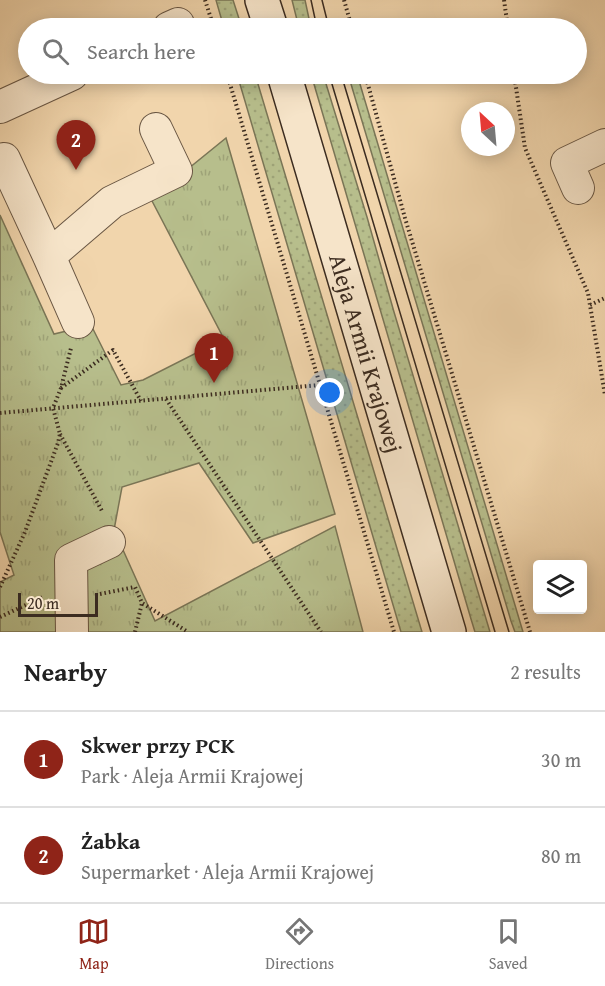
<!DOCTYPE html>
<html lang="en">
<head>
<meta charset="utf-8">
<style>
  body { margin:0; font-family:"Gentium Book Plus",serif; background:#f6f6f6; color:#222 }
  .controls { position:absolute; right:18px; bottom:18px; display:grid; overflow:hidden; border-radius:6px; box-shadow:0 3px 15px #0003 }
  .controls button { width:54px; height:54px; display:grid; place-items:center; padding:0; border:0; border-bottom:2px solid #e0e0e0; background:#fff; color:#222; font:30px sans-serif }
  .compass { position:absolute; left:461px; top:102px; width:54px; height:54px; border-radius:50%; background:#fff; box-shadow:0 3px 15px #0003; rotate:334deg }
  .scale { position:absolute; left:18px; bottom:15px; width:80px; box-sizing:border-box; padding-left:6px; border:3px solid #3c2c20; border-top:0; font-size:16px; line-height:21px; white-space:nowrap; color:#3c2c20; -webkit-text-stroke:4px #f6e4c9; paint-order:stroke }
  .you { position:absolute; left:330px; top:393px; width:21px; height:21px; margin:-15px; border:4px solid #fff; border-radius:50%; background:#1a73e8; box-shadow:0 0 0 9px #1a73e833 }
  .badge { display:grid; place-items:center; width:39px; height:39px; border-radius:50%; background:#8f2418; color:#fff; font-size:20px; font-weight:700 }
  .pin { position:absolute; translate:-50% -50px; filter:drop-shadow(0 2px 3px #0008) }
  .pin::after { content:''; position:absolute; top:32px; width:21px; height:18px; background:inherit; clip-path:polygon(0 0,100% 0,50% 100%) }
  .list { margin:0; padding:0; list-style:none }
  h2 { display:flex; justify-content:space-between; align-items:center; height:78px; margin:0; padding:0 24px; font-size:26px }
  h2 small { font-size:20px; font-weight:400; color:#767676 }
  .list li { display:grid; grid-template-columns:39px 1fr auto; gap:18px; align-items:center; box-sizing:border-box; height:96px; padding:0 24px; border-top:2px solid #e0e0e0 }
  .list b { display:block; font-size:22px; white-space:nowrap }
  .list p { margin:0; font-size:20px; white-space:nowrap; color:#767676 }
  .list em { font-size:20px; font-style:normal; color:#767676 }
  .icon { flex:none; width:33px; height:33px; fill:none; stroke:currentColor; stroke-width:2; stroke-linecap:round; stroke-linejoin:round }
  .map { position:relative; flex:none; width:605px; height:632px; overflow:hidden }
  .search { position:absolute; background:#fff; box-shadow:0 3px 15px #0003; left:18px; right:18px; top:18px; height:66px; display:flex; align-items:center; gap:15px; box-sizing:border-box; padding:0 21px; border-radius:33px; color:#767676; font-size:22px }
  .sheet { height:270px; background:#fff }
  nav { display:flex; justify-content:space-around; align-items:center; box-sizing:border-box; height:84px; border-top:2px solid #e0e0e0; background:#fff; font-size:16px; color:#767676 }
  nav a { display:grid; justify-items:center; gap:3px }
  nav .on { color:#8f2418 }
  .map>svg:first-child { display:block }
</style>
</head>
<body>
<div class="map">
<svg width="605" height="632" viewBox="0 0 605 632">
  <defs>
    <pattern id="grass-dots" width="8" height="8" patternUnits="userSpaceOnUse" patternTransform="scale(1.5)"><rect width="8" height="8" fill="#b7be8c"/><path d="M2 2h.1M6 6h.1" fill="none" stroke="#9ea378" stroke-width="1.8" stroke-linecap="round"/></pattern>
    <pattern id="park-tufts" width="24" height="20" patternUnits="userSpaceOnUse" patternTransform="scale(1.5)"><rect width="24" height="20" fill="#b7be8c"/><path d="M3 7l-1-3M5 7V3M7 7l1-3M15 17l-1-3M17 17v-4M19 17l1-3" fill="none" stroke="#9ea378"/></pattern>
  </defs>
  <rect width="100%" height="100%" fill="#f1d5ac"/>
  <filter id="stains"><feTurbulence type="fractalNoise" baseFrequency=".00333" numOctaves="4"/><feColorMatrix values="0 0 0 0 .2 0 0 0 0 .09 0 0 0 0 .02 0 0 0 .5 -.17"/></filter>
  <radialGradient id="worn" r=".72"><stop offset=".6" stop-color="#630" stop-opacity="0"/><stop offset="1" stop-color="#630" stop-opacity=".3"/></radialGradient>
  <!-- grass -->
  <path fill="url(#grass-dots)" stroke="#7a7556" stroke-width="1.5" d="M216 0H233L242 28H224Z
    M292 0H305L311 28H299Z
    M237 74H255L422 632H401Z
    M311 74H323L367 217 394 312 490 632H475L471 619Z
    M348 74H357L523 632H515L511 621Z"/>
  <!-- park -->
  <path fill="url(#park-tufts)" stroke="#7a7556" stroke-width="1.5" d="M226 138 335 514 253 543 199 463 122 487 114 530 155 621 335 526 363 632H0V582L14 575 0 532V215L54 334 91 325 121 385 143 380 224 339 151 199Z"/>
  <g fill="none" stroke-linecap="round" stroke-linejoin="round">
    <defs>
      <path id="minor" d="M169 28 178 24
        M0 107 72 74
        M0 161 4 159 49 256 78 322
        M578 188 567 163 605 145
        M49 256 112 202 176 171 156 129
        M72 632 71 560 109 542"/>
      <g id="secondary">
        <path d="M262 0 271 28"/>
        <path id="s1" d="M284 74 449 632"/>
      </g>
    </defs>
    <!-- minor casing -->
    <use href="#minor" stroke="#695643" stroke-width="34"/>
    <!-- secondary casing -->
    <use href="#secondary" stroke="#3c2c20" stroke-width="36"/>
    <!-- path -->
    <path stroke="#3c2c20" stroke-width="4" stroke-dasharray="1.5 3" stroke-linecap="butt" d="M205 0 214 28
      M344 0 352 28
      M504 0 508 28
      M227 74 394 632
      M365 74 405 218 530 632
      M514 74 525 148 588 293 605 395
      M590 305 605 298
      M61 388 113 350 141 401
      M166 399 321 632
      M0 413 320 385
      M60 434 102 511
      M0 587 25 532 58 443 60 434 53 408 61 388 71 348
      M100 594 135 587 142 603 188 632
      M0 617 43 597
      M135 632 142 603"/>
    <!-- minor -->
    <use href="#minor" stroke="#f6e4c9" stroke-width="32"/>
    <!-- secondary -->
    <use href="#secondary" stroke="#f6e4c9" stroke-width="33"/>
    <!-- tram -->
    <path stroke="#3c2c20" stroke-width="1.5" d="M311 0 317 28
      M322 0 329 28
      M329 74 495 632
      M341 74 509 632"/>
  </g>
  <g text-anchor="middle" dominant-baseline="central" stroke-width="5" stroke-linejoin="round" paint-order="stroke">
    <!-- street labels -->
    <g font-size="24" fill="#3c2c20" stroke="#f6e4c9">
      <text stroke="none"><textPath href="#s1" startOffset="291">Aleja Armii Krajowej</textPath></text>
    </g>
  </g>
  <rect width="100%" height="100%" filter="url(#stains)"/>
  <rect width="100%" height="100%" fill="url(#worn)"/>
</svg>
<div class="controls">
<button><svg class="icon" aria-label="layers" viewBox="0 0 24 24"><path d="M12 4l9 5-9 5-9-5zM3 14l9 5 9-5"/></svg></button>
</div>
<svg class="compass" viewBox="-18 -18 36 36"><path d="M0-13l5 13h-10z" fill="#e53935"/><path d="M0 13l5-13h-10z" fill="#767676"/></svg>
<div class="scale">20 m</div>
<div class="you"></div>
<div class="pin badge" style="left:214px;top:383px">1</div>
<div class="pin badge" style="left:76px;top:170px">2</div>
<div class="search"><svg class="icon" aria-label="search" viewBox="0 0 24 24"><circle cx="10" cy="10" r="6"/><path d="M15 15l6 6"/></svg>Search here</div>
</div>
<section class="sheet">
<h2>Nearby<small>2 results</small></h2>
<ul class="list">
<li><span class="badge">1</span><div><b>Skwer przy PCK</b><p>Park · Aleja Armii Krajowej</p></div><em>30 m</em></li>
<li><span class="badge">2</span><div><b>Żabka</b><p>Supermarket · Aleja Armii Krajowej</p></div><em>80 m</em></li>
</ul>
</section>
<nav>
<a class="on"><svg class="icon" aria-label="map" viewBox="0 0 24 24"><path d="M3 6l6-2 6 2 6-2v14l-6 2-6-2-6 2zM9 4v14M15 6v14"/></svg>Map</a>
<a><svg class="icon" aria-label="directions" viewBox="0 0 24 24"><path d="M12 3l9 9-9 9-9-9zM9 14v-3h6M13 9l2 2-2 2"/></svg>Directions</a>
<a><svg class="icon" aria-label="saved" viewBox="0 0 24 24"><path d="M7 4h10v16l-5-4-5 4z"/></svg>Saved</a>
</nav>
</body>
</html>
